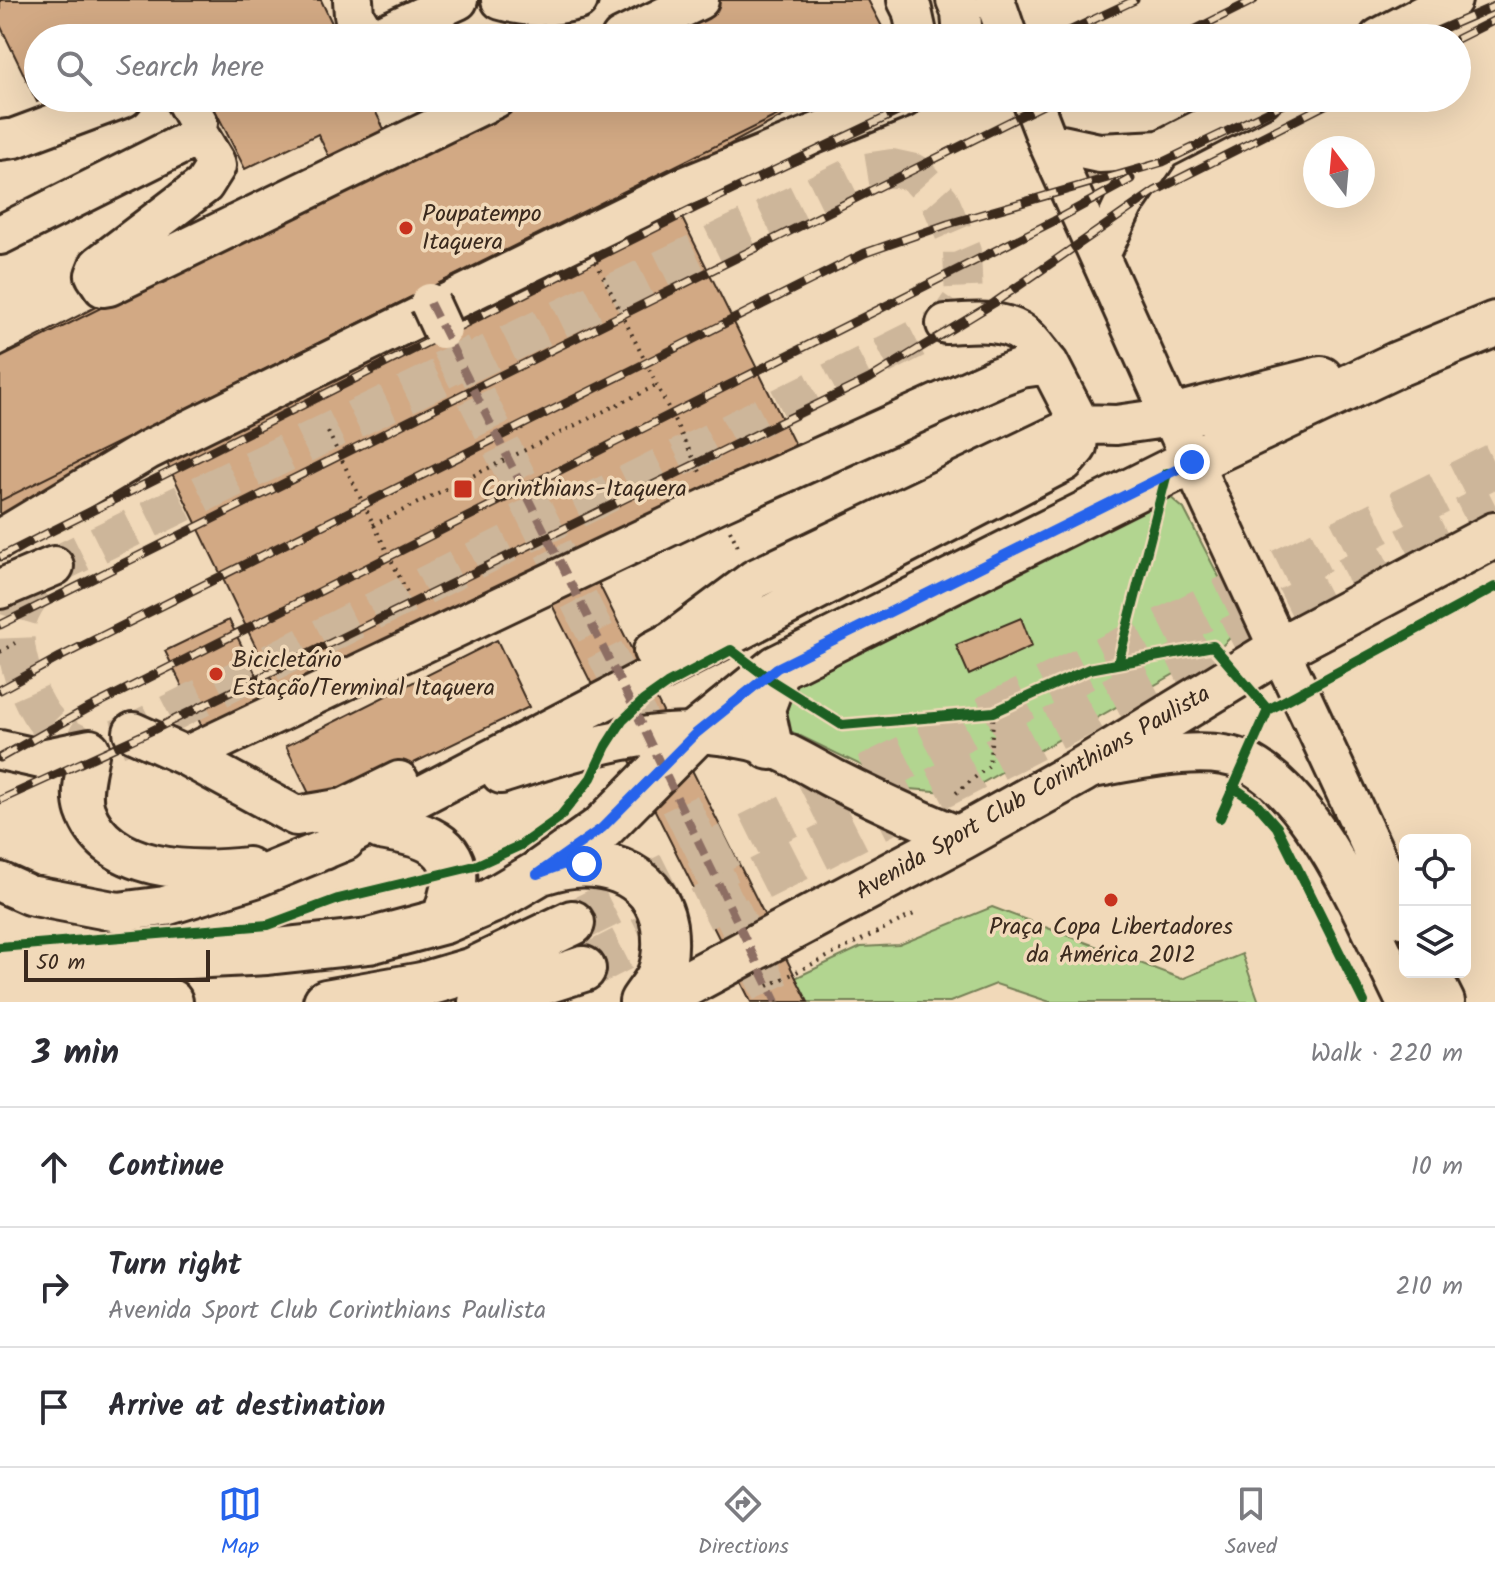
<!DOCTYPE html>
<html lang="en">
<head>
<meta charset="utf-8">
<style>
  body { margin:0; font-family:Kalam,sans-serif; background:#f7f7f7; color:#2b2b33 }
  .controls { position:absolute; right:24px; bottom:24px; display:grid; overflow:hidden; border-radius:12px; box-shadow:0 8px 32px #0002 }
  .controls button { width:72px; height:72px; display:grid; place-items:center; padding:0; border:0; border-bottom:2px solid #e1e1e2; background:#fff; color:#2b2b33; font:40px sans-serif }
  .compass { position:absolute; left:1303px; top:136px; width:72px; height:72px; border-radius:50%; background:#fff; box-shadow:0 8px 32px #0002; rotate:344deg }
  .scale { position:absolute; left:24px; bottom:20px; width:186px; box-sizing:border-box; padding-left:8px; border:4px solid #3b2a1e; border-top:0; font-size:22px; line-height:28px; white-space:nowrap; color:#3b2a1e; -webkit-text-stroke:6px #f1d9b9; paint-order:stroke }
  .stop { position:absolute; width:24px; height:24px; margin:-18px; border:6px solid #2563eb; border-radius:50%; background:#fff }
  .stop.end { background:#2563eb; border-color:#fff; box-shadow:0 2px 8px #0008 }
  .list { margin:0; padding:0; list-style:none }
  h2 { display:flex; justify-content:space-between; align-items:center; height:104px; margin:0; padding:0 32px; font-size:34px }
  h2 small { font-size:26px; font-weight:400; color:#7c7c81 }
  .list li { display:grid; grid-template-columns:52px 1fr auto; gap:24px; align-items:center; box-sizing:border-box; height:120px; padding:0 32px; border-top:2px solid #e1e1e2 }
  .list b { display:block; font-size:30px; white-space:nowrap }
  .list p { margin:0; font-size:26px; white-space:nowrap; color:#7c7c81 }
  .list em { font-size:26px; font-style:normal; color:#7c7c81 }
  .icon { flex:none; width:44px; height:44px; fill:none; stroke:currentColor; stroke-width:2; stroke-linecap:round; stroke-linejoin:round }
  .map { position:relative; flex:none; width:1495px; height:1002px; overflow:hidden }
  .search { position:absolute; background:#fff; box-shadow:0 8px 32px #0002; left:24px; right:24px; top:24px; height:88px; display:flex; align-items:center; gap:20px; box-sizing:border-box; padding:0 28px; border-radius:44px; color:#7c7c81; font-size:30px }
  .sheet { height:464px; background:#fff }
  nav { display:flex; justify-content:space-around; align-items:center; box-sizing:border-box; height:112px; border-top:2px solid #e1e1e2; background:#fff; font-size:22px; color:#7c7c81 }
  nav a { display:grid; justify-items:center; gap:4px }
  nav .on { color:#2563eb }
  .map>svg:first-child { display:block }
</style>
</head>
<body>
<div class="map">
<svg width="1495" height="1002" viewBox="0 0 1495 1002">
  <rect width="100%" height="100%" fill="#f1d9b9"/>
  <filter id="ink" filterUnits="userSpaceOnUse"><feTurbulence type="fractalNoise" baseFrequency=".0125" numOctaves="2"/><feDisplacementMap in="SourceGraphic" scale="16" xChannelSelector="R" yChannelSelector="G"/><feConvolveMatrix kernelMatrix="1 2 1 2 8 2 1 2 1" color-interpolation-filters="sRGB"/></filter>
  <g filter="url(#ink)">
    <!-- green -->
    <path fill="#b2d590" stroke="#768057" stroke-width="2" d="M1169 496 1184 509 1235 608V628L1229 639 1220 648 982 783 947 792 910 789 788 730 784 724 785 684Z
      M992 907 1182 979 1242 954 1259 1002H1050L996 984 950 1002H805L793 979 861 947 899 945Z"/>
    <!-- building -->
    <path fill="#d2a984" stroke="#3b2a1e" stroke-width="2" d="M0 0H321L339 38H179L177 34 168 38H38V98H45L37 102 0 25Z
      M716 0H868L888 38H637Z
      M720 0H868L888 38H644Z
      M209 98H369L396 154 512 98H817L463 286 0 516V356L341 181 318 134 245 169Z
      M523 98H812L0 501V358Z
      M678 210 796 447 280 697 167 463Z
      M583 552 808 1002H751L537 575Z
      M1021 618 1032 646 969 675 956 645Z
      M229 620 267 697 203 729 165 651Z
      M497 640 529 707 317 810 286 746Z"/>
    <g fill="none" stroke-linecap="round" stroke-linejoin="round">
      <!-- minor-tunnel -->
      <path stroke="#cdb69a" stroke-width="38" stroke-dasharray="38 19" stroke-linecap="butt" d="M1099 153C1095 158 1089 164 1088 170 1088 182 1101 205 1112 208L1124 204
        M892 168 915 173 940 201 962 252 964 298 946 324 133 732 90 749C75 742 60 736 48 723 30 704 10 649 17 623 22 601 40 583 54 566L859 173Z
        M450 345 636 713 776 1002"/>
      <!-- highway-tunnel -->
      <path stroke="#cdb69a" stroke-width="44" stroke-dasharray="44 22" stroke-linecap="butt" d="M572 923 1495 465
        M583 969 1495 504"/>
      <defs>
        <path id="minor" d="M353 0 354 15 368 38
          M501 0C531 9 548 7 578 0
          M907 0 912 10 918 38
          M956 0 961 12 963 38
          M995 0 1008 38
          M375 38 458 0
          M621 38 699 0
          M1379 38 1452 0
          M1031 98 1048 142 1192 462 1405 919
          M197 132 215 162 216 166 204 185 99 265 95 275 103 287 109 286 496 98
          M0 140 15 138 123 98
          M1048 142 1099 153 1161 150 1262 98
          M0 235 192 139 198 123 184 98
          M1100 255 1124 204 1161 150
          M946 324C970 323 1002 318 1023 334 1033 341 1041 355 1049 364
          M0 539 148 450 681 188 903 98
          M0 589 54 566
          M653 651 672 641 755 579 1080 424 1116 425 1172 417
          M133 732 186 756 716 504 997 377 1021 368 1049 364 1080 424 1077 447 1064 462 409 802 324 850
          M0 750 41 759 90 749C87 767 79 792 85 810 107 873 193 873 248 867
          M186 756 296 816 344 808 399 781
          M1093 768C1133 761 1206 743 1244 761 1319 796 1370 931 1406 1002
          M501 774C586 747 679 715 769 746 791 754 813 768 834 779 876 800 918 820 962 837
          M0 882 29 895 118 912 165 906 255 878 345 841
          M1430 972 1445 1002"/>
        <path id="major" d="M1172 417 1321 379
          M770 747 762 709 777 668
          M381 827C408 832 450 837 454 873 456 888 448 906 444 921
          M545 871C594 854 655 869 664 926 666 942 666 960 659 976 655 985 647 994 642 1002
          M0 974 129 959 267 952 369 941 444 921 491 901 537 874 602 828 694 735 777 668 1167 473 1398 364 1495 324
          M653 1002 962 837 1082 770 1280 649 1495 535"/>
        <path id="highway" d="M0 995 170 1002
          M326 1002 422 985 473 970 572 923
          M481 1002 583 969"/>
      </defs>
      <!-- minor casing -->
      <use href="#minor" stroke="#3b2a1e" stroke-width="44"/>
      <!-- major casing -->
      <use href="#major" stroke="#3b2a1e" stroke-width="50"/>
      <!-- highway casing -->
      <use href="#highway" stroke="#3b2a1e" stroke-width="50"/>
      <!-- path -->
      <path stroke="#3b2a1e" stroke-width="4" stroke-dasharray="2 6" stroke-linecap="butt" d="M596 262 702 476
        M328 432 408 594
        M373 525 657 385
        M730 530 740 551
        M0 652 15 643
        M956 793 989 766 994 712
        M768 986 916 913"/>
      <!-- minor -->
      <use href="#minor" stroke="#f1d9b9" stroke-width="38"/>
      <!-- major -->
      <use href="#major" stroke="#f1d9b9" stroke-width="44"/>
      <!-- highway -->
      <use href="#highway" stroke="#f1d9b9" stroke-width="44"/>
      <defs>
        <path id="rail" d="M1054 38 1135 0
          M1178 38 1254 0
          M1421 38 1495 6
          M1457 39 1495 20
          M0 557 695 208 927 98
          M0 625 1057 98
          M0 690 60 657 865 253 948 224 1163 162 1296 98
          M0 758 85 710 1054 221 1131 179
          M0 800 151 731 869 379 994 303 1155 191 1339 98"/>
      </defs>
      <!-- rail casing -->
      <use href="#rail" stroke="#3b2a1e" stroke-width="9"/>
      <!-- rail -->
      <use href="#rail" stroke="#f1d9b9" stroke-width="6" stroke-dasharray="18" stroke-linecap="butt"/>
      <defs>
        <path id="minor-bridge" d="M430 303 442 329"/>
      </defs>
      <!-- minor-bridge casing -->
      <use href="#minor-bridge" stroke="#3b2a1e" stroke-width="44" stroke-linecap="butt"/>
      <!-- minor-bridge -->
      <use href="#minor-bridge" stroke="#f1d9b9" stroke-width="38"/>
      <!-- quiet -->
      <path stroke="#8d6e63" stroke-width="8" stroke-dasharray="16 8" stroke-linecap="butt" d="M430 303 636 713 776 1002"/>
      <defs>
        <path id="cycleway" d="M1118 663 1167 473
          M1233 787 1256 803 1277 827 1364 1002
          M1220 818 1268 710 1495 587
          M0 947 268 925 338 899 475 866 521 845 559 818 591 778 606 746 622 721 643 701 667 684 731 650 772 681 842 725 994 712 1089 669 1213 646 1268 710"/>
      </defs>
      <!-- cycleway casing -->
      <use href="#cycleway" stroke="#f1d9b9" stroke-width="15"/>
      <!-- cycleway -->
      <use href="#cycleway" stroke="#1b5e20" stroke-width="10"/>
    </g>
  </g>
  <g fill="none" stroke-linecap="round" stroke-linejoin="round" filter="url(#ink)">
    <!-- route -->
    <path stroke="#2563eb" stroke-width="10" d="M584 864 562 865 537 874 602 828 694 735 777 668 1192 462"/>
  </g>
  <!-- markers -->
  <g fill="#c8321e" stroke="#f1d9b9" stroke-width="3">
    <circle cx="406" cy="228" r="8"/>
    <rect x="453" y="479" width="20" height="20" rx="4"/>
    <circle cx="216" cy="674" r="8"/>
    <circle cx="1111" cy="900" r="8"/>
  </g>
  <g text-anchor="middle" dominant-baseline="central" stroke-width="7" stroke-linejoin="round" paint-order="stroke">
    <!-- poi labels -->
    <g font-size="24" fill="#3b2a1e" stroke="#f1d9b9" text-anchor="start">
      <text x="422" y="214">Poupatempo<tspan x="422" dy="28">Itaquera</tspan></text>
      <text x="481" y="489">Corinthians-Itaquera</text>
      <text x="232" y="660">Bicicletário<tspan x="232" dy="28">Estação/Terminal Itaquera</tspan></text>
      <text x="1111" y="927" text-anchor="middle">Praça Copa Libertadores<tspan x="1111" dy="28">da América 2012</tspan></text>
    </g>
    <!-- street labels -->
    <g font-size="24" fill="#3b2a1e" stroke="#f1d9b9">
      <text transform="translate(1033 793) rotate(-30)">Avenida Sport Club Corinthians Paulista</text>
    </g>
  </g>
</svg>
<div class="controls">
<button><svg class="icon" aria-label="locate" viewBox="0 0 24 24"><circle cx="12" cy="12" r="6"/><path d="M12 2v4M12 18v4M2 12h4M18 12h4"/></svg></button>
<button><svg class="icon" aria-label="layers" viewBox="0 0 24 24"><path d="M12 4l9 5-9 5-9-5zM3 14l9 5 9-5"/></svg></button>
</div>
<svg class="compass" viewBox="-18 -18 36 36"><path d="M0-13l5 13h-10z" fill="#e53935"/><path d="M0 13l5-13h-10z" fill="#7c7c81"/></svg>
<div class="scale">50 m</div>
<div class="stop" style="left:584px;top:864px"></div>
<div class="stop end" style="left:1192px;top:462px"></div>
<div class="search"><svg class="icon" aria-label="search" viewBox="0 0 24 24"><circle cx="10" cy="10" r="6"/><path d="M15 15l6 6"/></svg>Search here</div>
</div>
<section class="sheet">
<h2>3 min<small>Walk · 220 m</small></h2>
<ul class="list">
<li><svg class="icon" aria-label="ahead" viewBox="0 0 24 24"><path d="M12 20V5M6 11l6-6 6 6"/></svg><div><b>Continue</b></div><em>10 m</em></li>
<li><svg class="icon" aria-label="right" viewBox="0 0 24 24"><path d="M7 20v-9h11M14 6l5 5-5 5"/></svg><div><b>Turn right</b><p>Avenida Sport Club Corinthians Paulista</p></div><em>210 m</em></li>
<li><svg class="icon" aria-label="arrive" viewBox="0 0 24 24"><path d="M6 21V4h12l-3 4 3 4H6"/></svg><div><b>Arrive at destination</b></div></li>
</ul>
</section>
<nav>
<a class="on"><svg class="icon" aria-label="map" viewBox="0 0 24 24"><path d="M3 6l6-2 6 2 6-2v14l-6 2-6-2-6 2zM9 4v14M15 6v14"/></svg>Map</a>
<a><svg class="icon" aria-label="directions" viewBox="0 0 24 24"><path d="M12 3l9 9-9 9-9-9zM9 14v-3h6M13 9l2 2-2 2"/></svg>Directions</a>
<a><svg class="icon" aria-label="saved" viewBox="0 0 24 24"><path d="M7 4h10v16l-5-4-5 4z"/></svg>Saved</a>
</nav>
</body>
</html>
